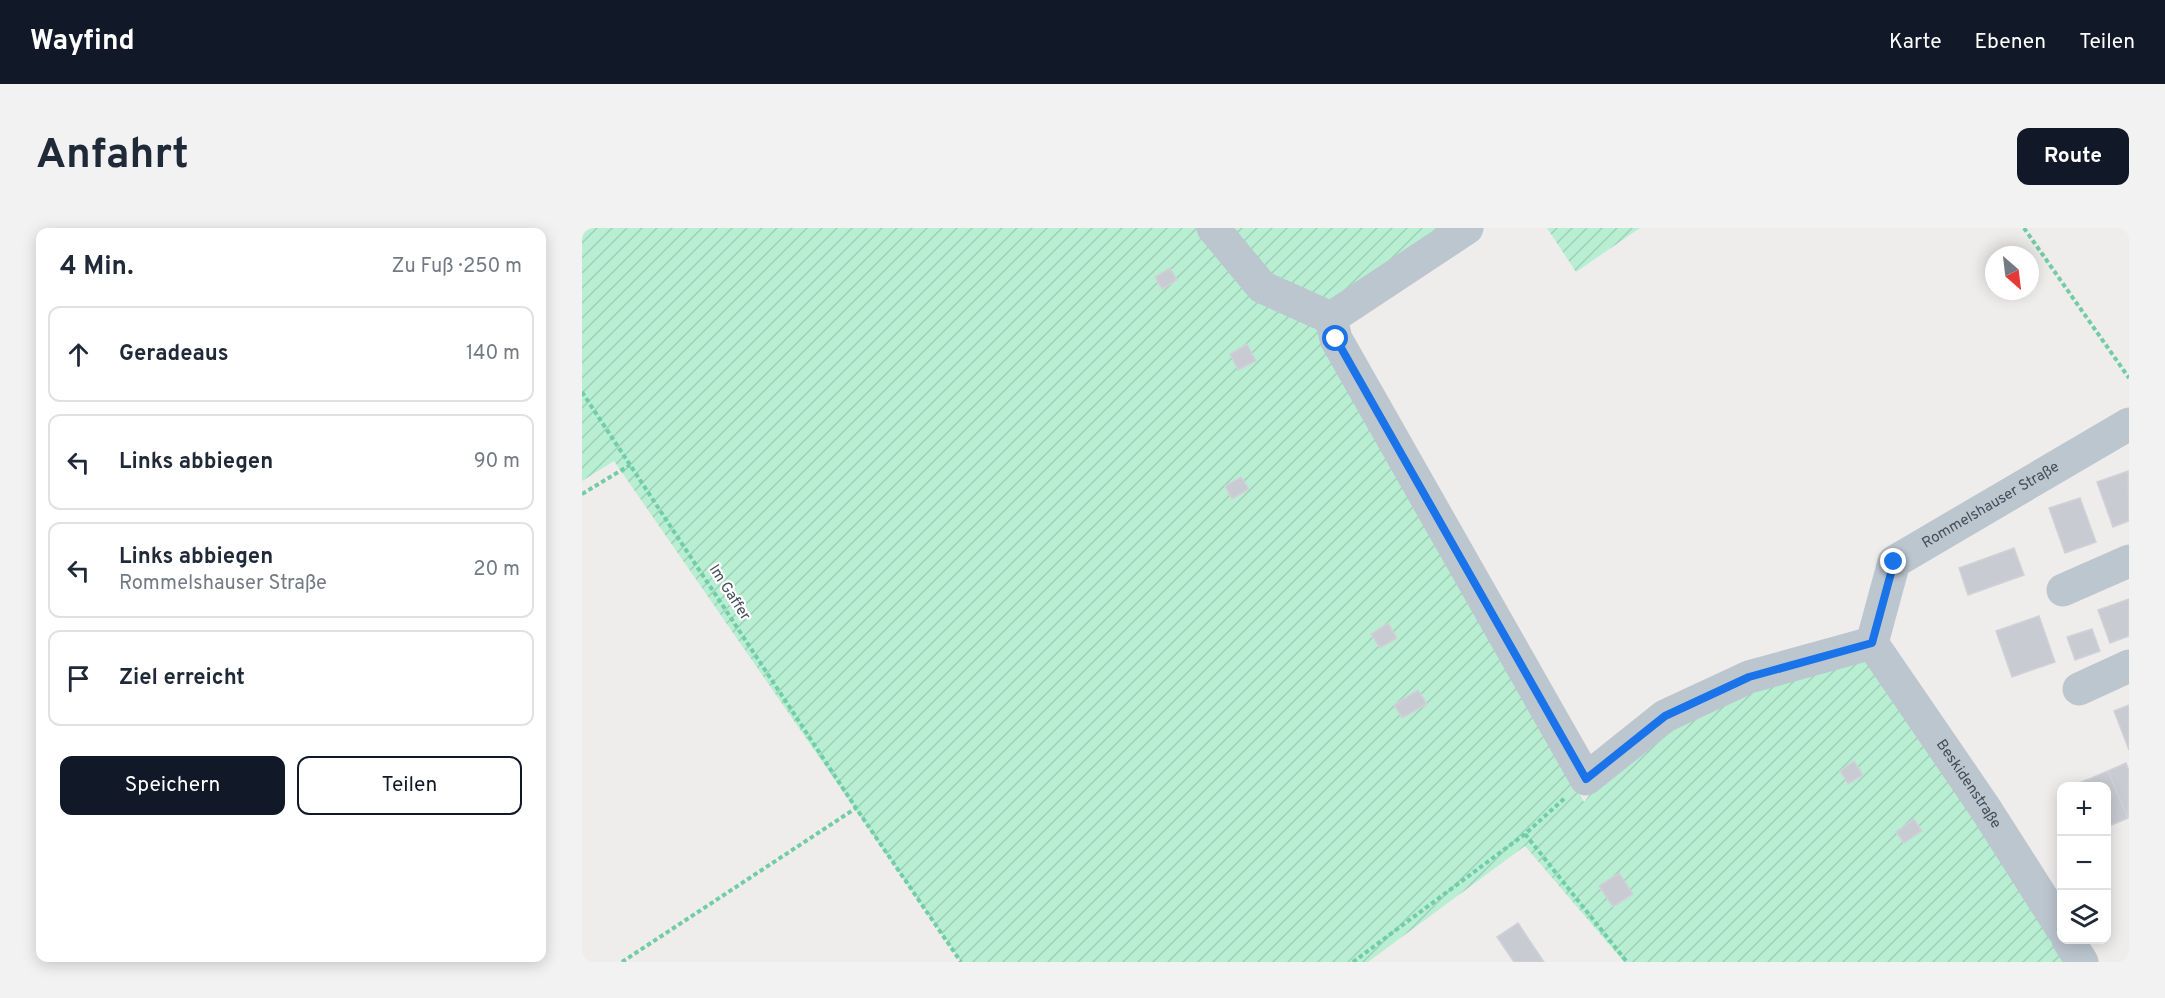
<!DOCTYPE html>
<html lang="de">
<head>
<meta charset="utf-8">
<style>
  body { margin:0; font-family:Overpass,sans-serif; background:#f2f2f3; color:#1f2937 }
  .controls { position:absolute; right:18px; bottom:18px; display:grid; overflow:hidden; border-radius:12px; box-shadow:0 3px 15px #0003 }
  .controls button { width:54px; height:54px; display:grid; place-items:center; padding:0; border:0; border-bottom:2px solid #e0e1e3; background:#fff; color:#1f2937; font:30px sans-serif }
  .compass { position:absolute; left:1403px; top:18px; width:54px; height:54px; border-radius:50%; background:#fff; box-shadow:0 3px 15px #0003; rotate:152deg }
  .stop { position:absolute; width:18px; height:18px; margin:-14px; border:4px solid #1a73e8; border-radius:50%; background:#fff }
  .stop.end { background:#1a73e8; border-color:#fff; box-shadow:0 2px 6px #0008 }
  .list { margin:0; padding:0; list-style:none }
  h2 { display:flex; justify-content:space-between; align-items:center; height:78px; margin:0; padding:0 24px; font-size:26px }
  h2 small { font-size:20px; font-weight:400; color:#747a83 }
  .list li { display:grid; grid-template-columns:39px 1fr auto; gap:18px; align-items:center; box-sizing:border-box; height:96px; margin:0 12px 12px; padding:0 12px; border:2px solid #e0e1e3; border-radius:12px }
  .list b { display:block; font-size:22px; white-space:nowrap }
  .list p { margin:0; font-size:20px; white-space:nowrap; color:#747a83 }
  .list em { font-size:20px; font-style:normal; color:#747a83 }
  .actions { display:flex; gap:12px; padding:18px 24px }
  .actions a { flex:1; padding:14px 0; border:2px solid #111827; border-radius:12px; text-align:center; font-size:21px; color:#111827 }
  .actions .main { background:#111827; color:#fff }
  .icon { flex:none; width:33px; height:33px; fill:none; stroke:currentColor; stroke-width:2; stroke-linecap:round; stroke-linejoin:round }
  .map { position:relative; flex:none; width:1547px; height:734px; overflow:hidden; border-radius:12px }
  header { display:flex; align-items:center; gap:36px; box-sizing:border-box; height:84px; padding:0 30px; background:#111827; color:#fff }
  header strong { font-size:28px }
  nav { display:flex; gap:33px; margin-inline-start:auto; font-size:21px }
  .intro { display:flex; align-items:center; justify-content:space-between; box-sizing:border-box; height:144px; padding:0 36px }
  h1 { margin:0; font-size:42px }
  .button { padding:15px 27px; border-radius:12px; background:#111827; color:#fff; font-size:21px; font-weight:700 }
  main { display:flex; gap:36px; padding:0 36px }
  aside { flex:1; background:#fff; border-radius:12px; box-shadow:0 3px 15px #0003 }
  .map>svg:first-child { display:block }
</style>
</head>
<body>
<header>
<strong>Wayfind</strong>
<nav><a>Karte</a><a>Ebenen</a><a>Teilen</a></nav>
</header>
<div class="intro"><h1>Anfahrt</h1><a class="button">Route</a></div>
<main>
<aside>
<h2>4 Min.<small>Zu Fuß · 250 m</small></h2>
<ul class="list">
<li><svg class="icon" aria-label="ahead" viewBox="0 0 24 24"><path d="M12 20V5M6 11l6-6 6 6"/></svg><div><b>Geradeaus</b></div><em>140 m</em></li>
<li><svg class="icon" aria-label="left" viewBox="0 0 24 24"><path d="M17 20v-9H6M10 6l-5 5 5 5"/></svg><div><b>Links abbiegen</b></div><em>90 m</em></li>
<li><svg class="icon" aria-label="left" viewBox="0 0 24 24"><path d="M17 20v-9H6M10 6l-5 5 5 5"/></svg><div><b>Links abbiegen</b><p>Rommelshauser Straße</p></div><em>20 m</em></li>
<li><svg class="icon" aria-label="arrive" viewBox="0 0 24 24"><path d="M6 21V4h12l-3 4 3 4H6"/></svg><div><b>Ziel erreicht</b></div></li>
</ul>
<div class="actions"><a class="main">Speichern</a><a>Teilen</a></div>
</aside>
<div class="map">
<svg width="1547" height="734" viewBox="0 0 1547 734">
  <defs>
    <pattern id="garden-furrows" width="10" height="10" patternUnits="userSpaceOnUse" patternTransform="scale(1.5)"><rect width="10" height="10" fill="#b8efd2"/><path d="M-1 1l2-2M0 10L10 0M9 11l2-2" fill="none" stroke="#9fcfb7"/></pattern>
  </defs>
  <rect width="100%" height="100%" fill="#efecec"/>
  <!-- garden -->
  <path fill="url(#garden-furrows)" d="M0 0H864L735 93 970 511 1002 574 1020 550 1058 519 1117 486 1200 453 1287 433 1493 734H1042L943 618 786 734H379L32 233 0 253Z
    M965 0H1058L994 44Z"/>
  <!-- building -->
  <path fill="#c9cbd2" stroke="#d0d2d8" stroke-width="1.5" d="M588 40 595 52 580 61 573 49Z
    M665 116 674 133 656 142 648 126Z
    M1546 243 1547 293 1531 299 1515 254Z
    M659 249 667 261 650 271 643 258Z
    M1498 270 1514 314 1483 325 1467 280Z
    M1432 320 1442 347 1386 367 1377 340Z
    M1547 371V408L1528 415 1516 382Z
    M1457 388 1473 434 1430 449 1414 403Z
    M806 395 815 410 798 420 789 406Z
    M1510 401 1518 423 1493 432 1485 409Z
    M836 462 845 476 820 490 812 477Z
    M1547 477V522L1532 483Z
    M1272 533 1281 547 1266 556 1258 543Z
    M1544 535 1547 543 1546 590 1526 543Z
    M1526 543 1546 590 1527 598 1524 591V558H1511L1507 551Z
    M1507 551 1511 558H1489Z
    M1332 591 1340 603 1322 615 1314 604Z
    M1037 645 1051 666 1031 679 1017 658Z
    M936 695 962 734H932L915 709Z"/>
  <g fill="none" stroke-linecap="round" stroke-linejoin="round">
    <!-- path -->
    <path stroke="#70cda6" stroke-width="4" stroke-dasharray="4.5 3" stroke-linecap="butt" d="M1442 0 1547 150
      M0 164 274 580 379 734
      M0 266 48 237
      M943 606 1045 734
      M40 734 274 580
      M771 734 943 606 984 569"/>
    <!-- minor -->
    <g stroke="#bcc6cf" stroke-width="33">
      <path d="M631 0 680 59 749 90"/>
      <path d="M749 90 754 111 1004 551 1083 488 1167 449 1290 415"/>
      <path d="M749 90 885 0"/>
      <path d="M1481 362 1547 333"/>
      <path id="s1" d="M1290 415 1312 334 1547 196"/>
      <path id="s2" d="M1290 415 1403 580 1480 701"/>
      <path d="M1497 461 1547 438"/>
      <path d="M1486 712 1500 734"/>
    </g>
  </g>
  <g fill="none" stroke-linecap="round" stroke-linejoin="round">
    <!-- route -->
    <path stroke="#1a73e8" stroke-width="8" d="M754 111 1004 551 1083 488 1167 449 1290 415 1312 334"/>
  </g>
  <g text-anchor="middle" dominant-baseline="central" stroke-width="4.5" stroke-linejoin="round" paint-order="stroke">
    <!-- street labels -->
    <g font-size="15" fill="#444e5a" stroke="#fff">
      <text stroke="none"><textPath href="#s1" startOffset="196">Rommelshauser Straße</textPath></text>
      <text transform="translate(147 365) rotate(57)">Im Gaffer</text>
      <text stroke="none"><textPath href="#s2" startOffset="171">Beskidenstraße</textPath></text>
    </g>
  </g>
</svg>
<div class="controls">
<button>+</button>
<button>−</button>
<button><svg class="icon" aria-label="layers" viewBox="0 0 24 24"><path d="M12 4l9 5-9 5-9-5zM3 14l9 5 9-5"/></svg></button>
</div>
<svg class="compass" viewBox="-18 -18 36 36"><path d="M0-13l5 13h-10z" fill="#e53935"/><path d="M0 13l5-13h-10z" fill="#747a83"/></svg>
<div class="stop" style="left:754px;top:111px"></div>
<div class="stop end" style="left:1312px;top:334px"></div>
</div>
</main>
</body>
</html>
